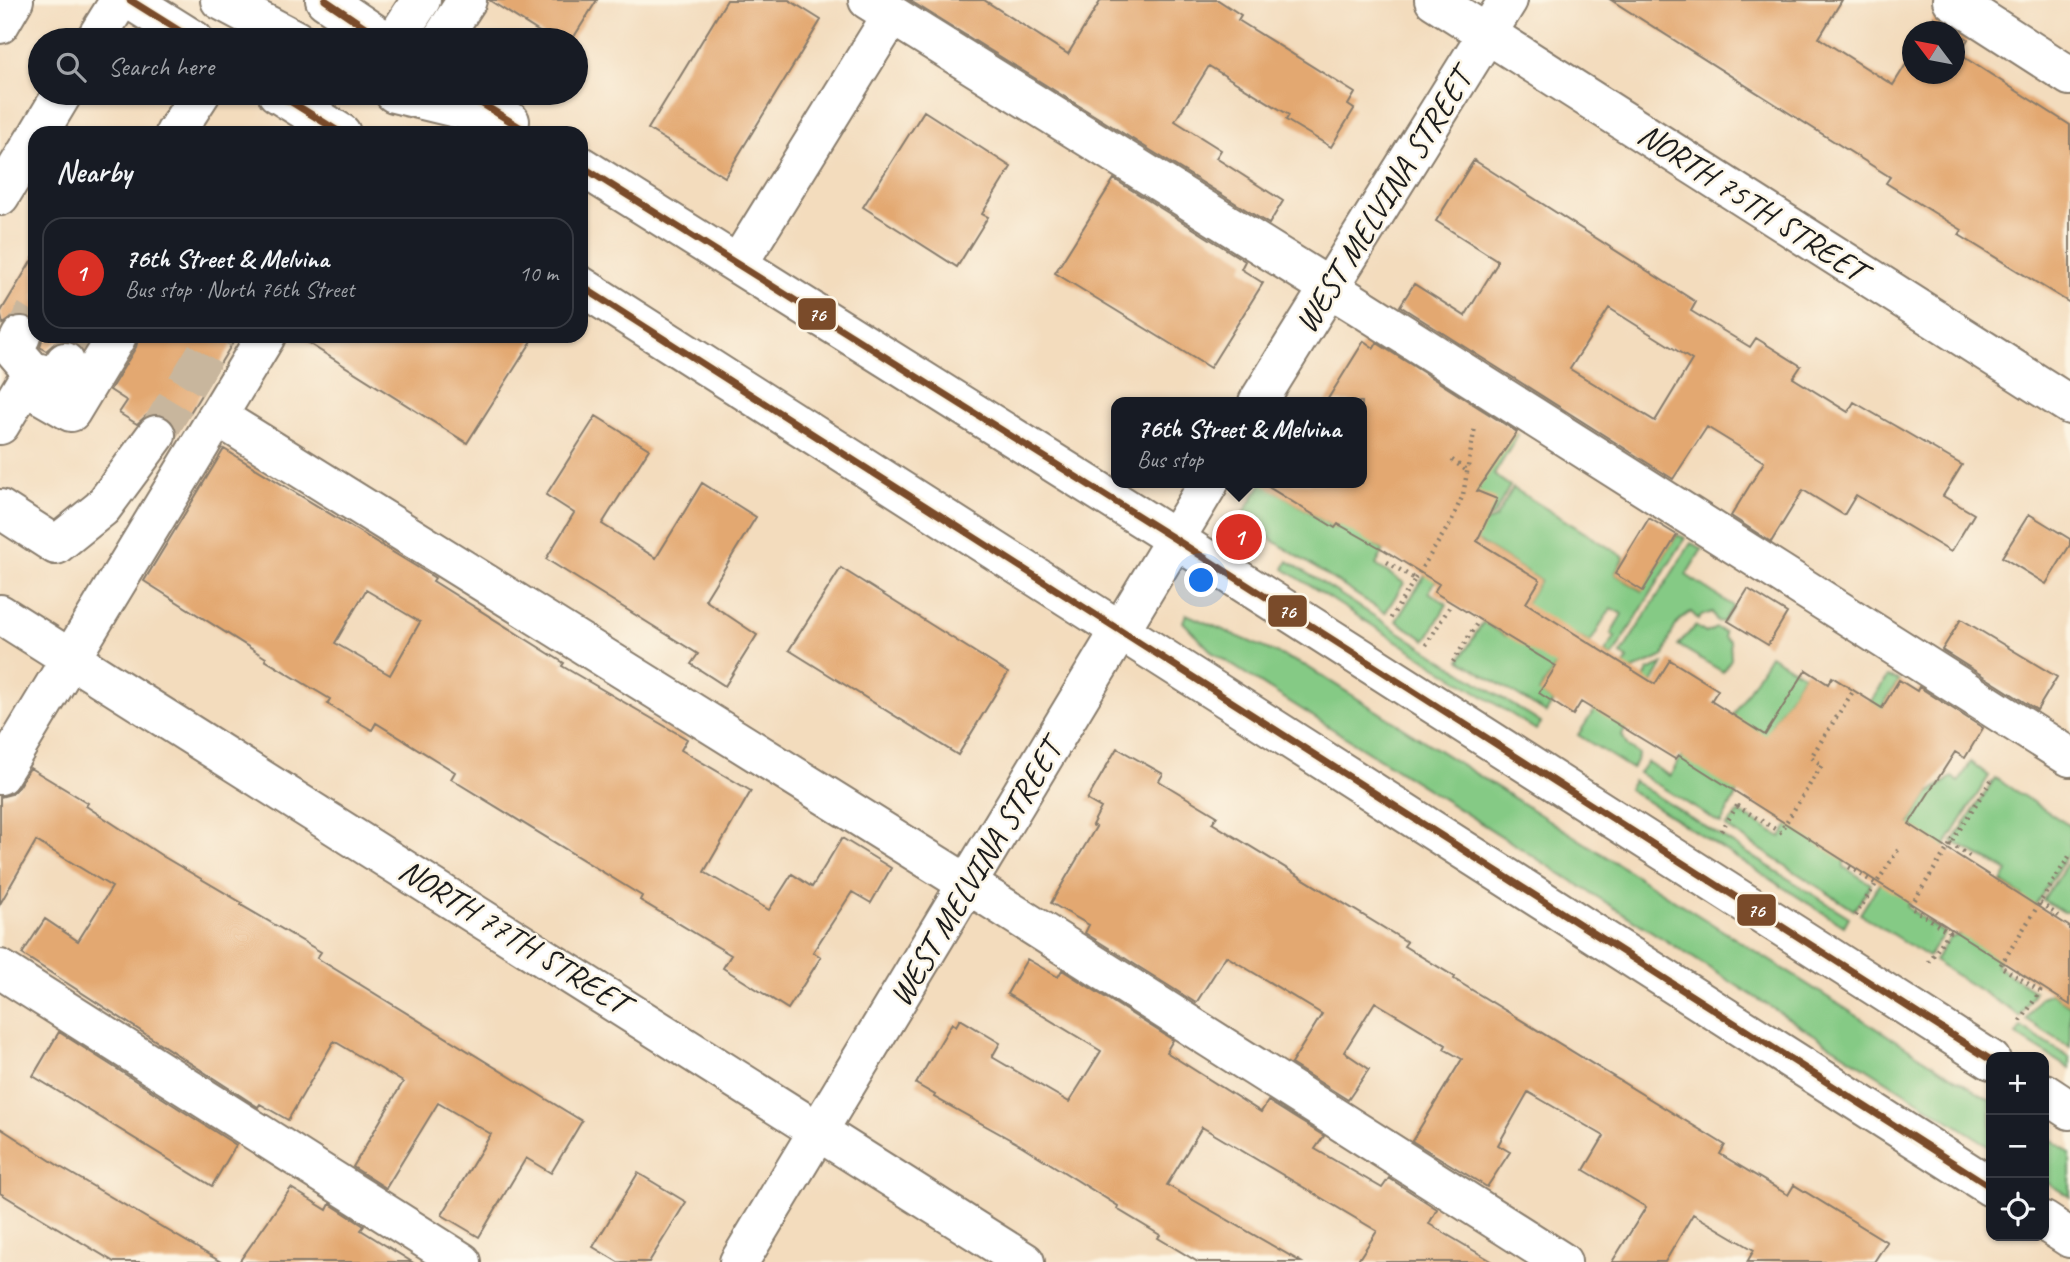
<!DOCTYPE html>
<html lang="en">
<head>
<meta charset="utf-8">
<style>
  body { margin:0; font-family:Caveat,sans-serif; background:#20242c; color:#f1f3f6 }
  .controls { position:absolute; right:21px; bottom:21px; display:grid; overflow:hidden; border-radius:14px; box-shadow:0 2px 5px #0004 }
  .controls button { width:63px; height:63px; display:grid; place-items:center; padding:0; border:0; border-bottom:2px solid #363941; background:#171b24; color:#f1f3f6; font:35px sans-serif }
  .compass { position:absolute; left:1902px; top:21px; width:63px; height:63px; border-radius:50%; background:#171b24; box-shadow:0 2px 5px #0004; rotate:302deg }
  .you { position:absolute; left:1202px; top:581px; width:24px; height:24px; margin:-18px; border:5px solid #fff; border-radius:50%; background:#1a73e8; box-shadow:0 0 0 10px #1a73e833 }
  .badge { display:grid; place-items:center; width:46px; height:46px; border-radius:50%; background:#d93025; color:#fff; font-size:23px; font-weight:700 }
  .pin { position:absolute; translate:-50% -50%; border:4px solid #fff; box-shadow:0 2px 7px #0006 }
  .popup { position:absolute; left:1111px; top:397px; width:256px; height:91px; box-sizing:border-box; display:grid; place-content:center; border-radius:14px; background:#171b24; filter:drop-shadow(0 2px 5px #0005); font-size:23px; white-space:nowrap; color:#9ea1a6 }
  .popup b { font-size:26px; color:#f1f3f6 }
  .popup::after { content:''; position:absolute; left:50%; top:100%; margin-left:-14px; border:14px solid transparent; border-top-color:#171b24 }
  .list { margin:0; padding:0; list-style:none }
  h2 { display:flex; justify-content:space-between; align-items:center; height:91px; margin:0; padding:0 28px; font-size:30px }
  h2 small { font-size:23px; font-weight:400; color:#9ea1a6 }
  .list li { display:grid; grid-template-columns:46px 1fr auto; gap:21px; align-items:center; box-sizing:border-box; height:112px; margin:0 14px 14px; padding:0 14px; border:2px solid #363941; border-radius:21px }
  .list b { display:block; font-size:26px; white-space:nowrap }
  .list p { margin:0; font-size:23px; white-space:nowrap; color:#9ea1a6 }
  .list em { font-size:23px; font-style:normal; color:#9ea1a6 }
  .icon { flex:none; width:38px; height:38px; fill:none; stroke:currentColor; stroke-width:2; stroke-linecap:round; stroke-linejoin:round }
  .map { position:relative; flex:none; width:2070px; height:1262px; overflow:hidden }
  .search { position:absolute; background:#171b24; box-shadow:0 2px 5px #0004; left:28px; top:28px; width:560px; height:77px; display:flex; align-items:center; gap:18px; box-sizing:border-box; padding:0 24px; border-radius:38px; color:#9ea1a6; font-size:26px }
  .panel { position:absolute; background:#171b24; box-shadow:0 2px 5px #0004; left:28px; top:126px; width:560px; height:217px; border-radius:21px }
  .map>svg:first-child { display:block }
</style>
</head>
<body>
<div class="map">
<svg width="2070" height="1262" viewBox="0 0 2070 1262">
  <rect width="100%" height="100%" fill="#fcf5e5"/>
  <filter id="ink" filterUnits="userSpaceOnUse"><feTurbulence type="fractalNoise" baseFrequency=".0143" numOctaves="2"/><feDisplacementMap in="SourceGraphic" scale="14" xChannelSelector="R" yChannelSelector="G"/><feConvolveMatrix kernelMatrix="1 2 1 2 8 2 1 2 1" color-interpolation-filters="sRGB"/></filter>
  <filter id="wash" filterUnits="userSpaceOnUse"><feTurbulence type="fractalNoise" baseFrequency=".00686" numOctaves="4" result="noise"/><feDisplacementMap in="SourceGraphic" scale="28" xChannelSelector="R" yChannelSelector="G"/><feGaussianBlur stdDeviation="1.57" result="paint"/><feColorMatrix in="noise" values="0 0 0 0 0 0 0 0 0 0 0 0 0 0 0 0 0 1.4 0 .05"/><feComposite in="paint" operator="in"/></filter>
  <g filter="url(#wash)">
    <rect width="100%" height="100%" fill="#f3dcbd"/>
    <!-- green -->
    <path fill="#85ca85" stroke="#507350" stroke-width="2" d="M1489 418 1518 435 1494 475 1510 486 1493 516 1468 524 1429 592 1447 604 1426 640 1396 621 1454 530Z
      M1367 476 1380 540 1376 546 1384 550 1376 565 1404 583 1385 613 1240 519 1262 483H1276L1273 489 1335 528Z
      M1513 488 1624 557 1615 574 1642 591 1677 535 1685 538 1612 657 1605 652 1615 637 1611 634 1622 614 1611 608 1590 643 1576 635 1539 692 1553 702 1546 713 1460 660 1483 622 1506 636 1540 580 1466 534 1471 527 1495 519Z
      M1691 543 1702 549 1686 575 1733 606 1723 622 1717 621 1712 612 1701 616 1699 620 1691 612C1673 621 1670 638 1664 656L1631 671 1644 679 1648 671 1663 664 1622 735 1628 747 1639 754 1632 769 1578 735 1628 659 1621 654Z
      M1288 561 1541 723 1536 730 1284 569Z
      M1186 614 1306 666 1991 1101V1147L1213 653 1183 622Z
      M1695 626 1706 633 1716 628 1724 632V637L1730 641 1731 659 1723 672 1678 645Z
      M1770 655 1803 675 1773 723 1721 824 1639 773 1647 762 1670 776 1689 744 1713 749Z
      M1887 677 1899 680 1883 705 1896 713 1844 861V867L1871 884 1854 910 1726 827 1739 812 1781 837Z
      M1971 762 1989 776 1907 907 1944 933 1928 957 1860 914 1901 849 1896 846 1928 794 1952 777 1959 782Z
      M1995 778 2070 826V851L1996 966 2035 991 2020 1016 1934 961 1950 938 1961 934 1988 951 2022 896 2002 882 2008 871 1953 842Z
      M1633 781 1849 917 1844 926 1628 789Z
      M2070 859V912H2063L2043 900Z
      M2051 993 2070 1006V1047L2026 1020 2040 997Z
      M2021 1027 2070 1058V1069L2016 1035Z
      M2044 1134 2070 1153V1197L2044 1181Z"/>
    <g id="blocks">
      <!-- building -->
      <path fill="#e3a871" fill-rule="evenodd" d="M489 0H597L572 40H552Z
        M727 0H789L821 20 725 177 648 129Z
        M909 0H984L1068 54 1101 0H1218L1241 15 1238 20 1355 93 1348 105 1354 109 1331 147 1286 120 1289 115 1209 66 1175 121 1221 150 1216 158 1283 201 1269 224Z
        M1611 0H1842L1819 38 1893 85 1913 53V74H1955V32H1926L1934 17 1968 39 1959 54 2070 125V303L1959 235 1962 230 1886 183 1890 177Z
        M924 111 1011 167 982 214 988 217 957 267 863 207Z
        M1474 160 1696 302 1691 311 1750 347 1756 338 1801 366 1793 378 1848 412 1854 402 1962 465 1943 496 1974 514 1951 552 1856 495 1844 515 1803 490 1771 542 1731 516 1764 462 1707 427 1673 479 1400 306 1414 284 1465 316 1497 264V260L1436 221ZM1609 308 1692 360 1655 421 1570 369Z
        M1114 179 1245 261 1241 269 1263 283 1210 368 1055 273Z
        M35 255V320L19 314 3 324 0 313Z
        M43 336H91L83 350 77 343 66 340 55 343 46 351 40 347Z
        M139 336H237L177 434 170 418 159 413 147 415 137 424 119 413 127 401 110 390 136 347Z
        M297 336H535L467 443Z
        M1364 341 1374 348 1377 343 1517 432 1477 491 1497 499 1477 541 1540 580 1526 603 1655 684 1670 660 1718 690 1711 701 1765 735 1806 670 1828 684 1832 677 1882 708 1899 680 1917 691 1919 687 1983 728 1965 758 1955 752 1909 824 2070 927V1005L1678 755 1675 759 1581 702 1573 715 1553 702 1539 693 1556 666 1434 592 1439 584 1384 550 1338 524 1335 528 1262 483H1362V402H1326Z
        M596 416 649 449 602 524 656 558 702 483 756 517 705 600 757 635 725 686 691 664 698 654 546 559 574 513 546 495Z
        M224 449 435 578 433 581 564 663 562 666 687 739 681 750 751 791 704 872 769 910 792 874 812 887 842 838 891 868 871 903 852 892 813 952 821 957 788 1009 723 968 731 955 640 900 642 896 451 779 455 772 376 723 372 730 327 704 330 699 265 660 266 658 144 581ZM366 590 420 622 390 675 335 643Z
        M2029 514 2070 539V545L2046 584 2002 557Z
        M1649 518 1677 535 1643 591 1615 574Z
        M841 568 1008 673 958 755 789 650Z
        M1748 589 1787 613 1768 645 1728 621Z
        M1961 619 2057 677 2037 710 1942 650Z
        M1117 748 1163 774 1159 781 1217 816 1212 823 1407 942 1404 946 1455 977 1454 979 1725 1145 1720 1154 1788 1195 1794 1185 1887 1242 1874 1262H1747L1754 1250 1693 1214 1665 1262H1612L1646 1207 1584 1170 1604 1136 1528 1092 1498 1145 1510 1152 1487 1187 1412 1141 1462 1059 1444 1049 1446 1045 1375 1002 1344 1052 1369 1069 1348 1100 1291 1064 1322 1014 1226 956 1196 1003 1085 933 1089 925 1051 903 1096 827 1092 825 1101 808 1087 800Z
        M30 768 88 803 86 806 164 857 242 903 241 905 321 952 317 958 582 1121 551 1173 526 1158 479 1237 442 1215 491 1134 438 1103 386 1188 353 1167 403 1082 334 1041 288 1120 260 1104 258 1107 22 954 45 919 78 941 112 887 36 841 0 904V797L11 794 18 787Z
        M1027 959 1058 977 1062 970 1173 1040 1166 1052 1261 1112 1268 1101 1324 1136 1315 1149 1382 1188 1389 1178 1437 1209 1429 1224 1493 1262H1357L1377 1231 1202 1127 1167 1185 1301 1262H1198L1158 1238 1160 1235 1117 1209 1118 1206 1022 1146 934 1097 935 1095 916 1084 952 1023 956 1026 960 1019 1000 1043 992 1057 1069 1102 1101 1051 1007 994Z
        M59 1032 236 1145 212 1186 33 1076Z
        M0 1128 62 1168 221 1262H114L0 1193Z
        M638 1173 686 1202 649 1262H618L593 1247Z
        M291 1188 327 1210 330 1204 364 1226 361 1230 412 1262H239Z"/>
    </g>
  </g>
  <g filter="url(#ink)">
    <use href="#blocks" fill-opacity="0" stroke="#887c6c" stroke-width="2"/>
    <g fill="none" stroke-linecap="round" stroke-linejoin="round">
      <!-- minor-tunnel -->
      <path stroke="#c8b69d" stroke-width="38" stroke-dasharray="38 19" stroke-linecap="butt" d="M21 336 35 313
        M65 362 80 336
        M156 435 216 336"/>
      <defs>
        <path id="minor" d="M868 0 1362 308 2070 757
          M1434 0 2070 405
          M1952 0 2070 76
          M395 40 421 0
          M441 40 467 0
          M175 133 201 93
          M738 264 892 15
          M21 336 14 350 32 371 55 377 65 362
          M1258 402 1508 0
          M217 416 969 885 1562 1262
          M0 425 24 385 71 412 117 336
          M0 509 56 545 102 508 156 435
          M0 614 1025 1262
          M0 775 266 336
          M0 969 462 1262
          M739 1262 1209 483"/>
        <path id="major" d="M130 0 194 40
          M220 0 296 40
          M325 0 384 40
          M0 24 14 0
          M95 40 120 0
          M277 93 341 133
          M394 93 510 121
          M39 133 63 93
          M581 166 1175 539 1991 1060
          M0 196 35 139
          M581 286 1991 1187
          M2044 1093 2070 1110
          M2044 1221 2070 1238"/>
      </defs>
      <!-- minor casing -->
      <use href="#minor" stroke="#887c6c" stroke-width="42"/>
      <!-- major casing -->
      <use href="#major" stroke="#887c6c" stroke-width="42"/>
      <!-- path -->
      <path stroke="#887c6c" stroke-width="4.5" stroke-dasharray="2 5" stroke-linecap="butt" d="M1452 460 1466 470
        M1387 562 1415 579 1389 621
        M1415 579 1451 522 1463 495 1475 427
        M1426 645 1452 603
        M1453 662 1479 620
        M1737 806 1780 832 1822 765 1811 757 1852 693
        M1721 831 1739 803
        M1950 844 1973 858
        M1849 867 1876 884
        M2040 903 2062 918
        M1855 916 1898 850
        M1929 962 1949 932 1910 907 1992 779
        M2021 1021 2040 991 2000 966 2070 855"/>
      <!-- minor -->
      <use href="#minor" stroke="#fff" stroke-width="38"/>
      <!-- major -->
      <use href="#major" stroke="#fff" stroke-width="38"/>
      <defs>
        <path id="bus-1" d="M130 0 194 40
          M325 0 384 40
          M277 93 341 133
          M465 93 529 133
          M581 166 1175 539 1991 1060
          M581 286 1991 1187"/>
      </defs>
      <!-- bus-1 casing -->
      <use href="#bus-1" stroke="#fcf5e5" stroke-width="12"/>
      <!-- bus-1 -->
      <use href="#bus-1" stroke="#7a4b2a" stroke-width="7"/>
    </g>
  </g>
  <g text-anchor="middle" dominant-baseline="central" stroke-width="5" stroke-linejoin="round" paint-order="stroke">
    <!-- street labels -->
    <g font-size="33" fill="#1c1c1c" stroke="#fcf5e5">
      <text transform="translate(1383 201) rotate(-58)">WEST MELVINA STREET</text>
      <text transform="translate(1752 202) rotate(33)">NORTH 75TH STREET</text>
      <text transform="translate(975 873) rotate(-59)">WEST MELVINA STREET</text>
      <text transform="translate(514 936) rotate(32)">NORTH 77TH STREET</text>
    </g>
  </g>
  <g stroke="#fcf5e5" stroke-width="2.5">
    <rect x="797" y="297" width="40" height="34" rx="7" fill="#7a4b2a"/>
    <rect x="1267" y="594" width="41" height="34" rx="7" fill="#7a4b2a"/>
    <rect x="1736" y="893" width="41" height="34" rx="7" fill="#7a4b2a"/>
  </g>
  <g font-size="19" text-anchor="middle" font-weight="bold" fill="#fff">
    <text x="817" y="321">76</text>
    <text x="1287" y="618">76</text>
    <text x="1756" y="917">76</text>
  </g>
</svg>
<div class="controls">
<button>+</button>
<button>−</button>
<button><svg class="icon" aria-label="locate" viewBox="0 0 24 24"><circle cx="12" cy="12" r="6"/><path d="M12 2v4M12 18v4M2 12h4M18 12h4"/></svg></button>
</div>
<svg class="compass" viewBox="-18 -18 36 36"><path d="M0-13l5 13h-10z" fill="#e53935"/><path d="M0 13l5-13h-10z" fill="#9ea1a6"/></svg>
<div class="you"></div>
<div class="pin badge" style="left:1239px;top:537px">1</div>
<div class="popup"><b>76th Street &amp; Melvina</b>Bus stop</div>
<div class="search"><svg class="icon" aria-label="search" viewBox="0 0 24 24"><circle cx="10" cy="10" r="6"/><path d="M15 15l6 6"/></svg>Search here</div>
<section class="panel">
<h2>Nearby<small></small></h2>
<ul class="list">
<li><span class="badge">1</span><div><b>76th Street &amp; Melvina</b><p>Bus stop · North 76th Street</p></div><em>10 m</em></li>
</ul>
</section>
</div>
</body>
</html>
